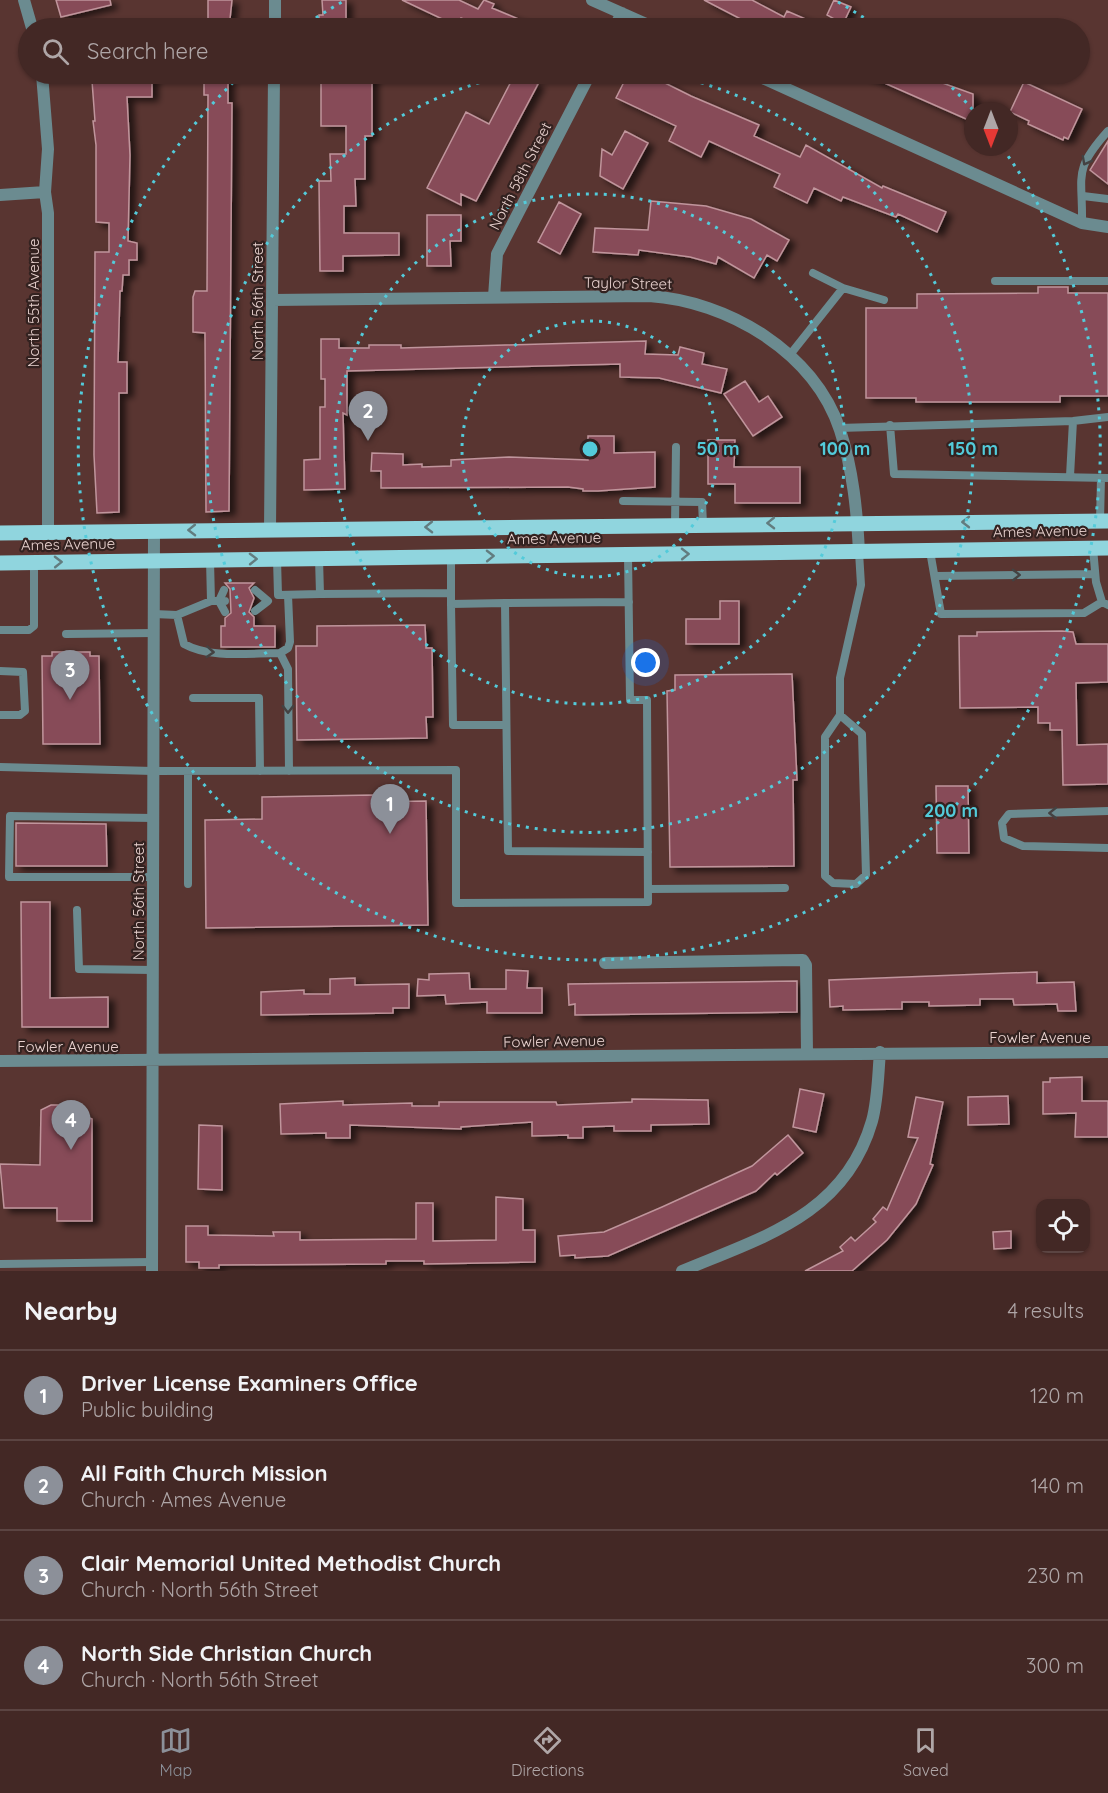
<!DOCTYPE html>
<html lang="en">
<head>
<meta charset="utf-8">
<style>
  body { margin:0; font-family:Quicksand,sans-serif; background:#4a302d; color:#f1f3f6 }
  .controls { position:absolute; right:18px; bottom:18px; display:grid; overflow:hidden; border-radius:12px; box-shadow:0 2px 4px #0004 }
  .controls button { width:54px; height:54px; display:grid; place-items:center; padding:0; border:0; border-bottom:2px solid #5b4442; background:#432825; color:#f1f3f6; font:30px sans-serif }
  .compass { position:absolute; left:964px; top:102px; width:54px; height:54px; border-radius:50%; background:#432825; box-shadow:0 2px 4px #0004; rotate:180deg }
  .you { position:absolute; left:646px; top:663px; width:21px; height:21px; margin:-15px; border:4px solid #fff; border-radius:50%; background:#1a73e8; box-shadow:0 0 0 9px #1a73e833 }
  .badge { display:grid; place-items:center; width:39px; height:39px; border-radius:50%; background:#8c9099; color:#fff; font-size:20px; font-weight:700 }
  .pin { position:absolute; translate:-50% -50px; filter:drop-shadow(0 2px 3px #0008) }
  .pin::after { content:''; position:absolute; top:32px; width:21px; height:18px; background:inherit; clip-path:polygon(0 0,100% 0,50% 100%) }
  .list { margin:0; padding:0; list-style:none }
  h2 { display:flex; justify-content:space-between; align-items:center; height:78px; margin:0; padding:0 24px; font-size:26px }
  h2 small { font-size:20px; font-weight:400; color:#afa6a7 }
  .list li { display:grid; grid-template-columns:39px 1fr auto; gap:18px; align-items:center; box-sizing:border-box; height:90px; padding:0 24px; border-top:2px solid #5b4442 }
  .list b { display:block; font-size:22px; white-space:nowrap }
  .list p { margin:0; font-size:20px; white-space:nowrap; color:#afa6a7 }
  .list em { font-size:20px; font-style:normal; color:#afa6a7 }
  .icon { flex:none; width:33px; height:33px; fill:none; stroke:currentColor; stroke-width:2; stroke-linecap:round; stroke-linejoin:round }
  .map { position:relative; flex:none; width:1108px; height:1271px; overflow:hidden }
  .search { position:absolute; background:#432825; box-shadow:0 2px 4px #0004; left:18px; right:18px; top:18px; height:66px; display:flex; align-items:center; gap:15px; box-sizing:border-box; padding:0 21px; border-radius:33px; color:#afa6a7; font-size:22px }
  .sheet { height:438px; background:#432825 }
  nav { display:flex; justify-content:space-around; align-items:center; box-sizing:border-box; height:84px; border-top:2px solid #5b4442; background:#432825; font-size:16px; color:#afa6a7 }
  nav a { display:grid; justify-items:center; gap:3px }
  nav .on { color:#8c9099 }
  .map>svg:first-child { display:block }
</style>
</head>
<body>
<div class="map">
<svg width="1108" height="1271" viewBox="0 0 1108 1271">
  <defs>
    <filter id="shadow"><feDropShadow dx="6" dy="4" stdDeviation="3" flood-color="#0009"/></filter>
  </defs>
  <rect width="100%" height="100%" fill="#593531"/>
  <!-- building -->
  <path fill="#874b58" stroke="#c0959c" stroke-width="1.5" filter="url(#shadow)" d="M56 0H110L111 5 61 17Z
    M208 0H232L229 28H208Z
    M322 0H346V28H319V15H323Z
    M402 0H459L478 9 484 0 494 4 492 8 540 28H487L461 18 457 26Z
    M704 0H752L784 17 787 11 826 28H758Z
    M834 0 851 7 843 24 827 15Z
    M204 74H228V103H232L229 511 206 512 205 333 193 332V297L195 291H207L208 95H204Z
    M321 74H372V136H365V179H355L356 206H344V233H399V255L343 256V271H320L319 181H331L330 154H346V126H321Z
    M515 74 538 84 476 201 461 194V205L427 188 466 112 489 124Z
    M628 74H647L691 96 759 125 754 136 800 157 806 145 882 188 883 186 946 212 937 232 898 214 896 217 843 197 841 201 814 188 807 203 774 187 780 174 709 141 701 157 669 141 676 126 616 98Z
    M864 74H914L936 83 937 81 973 94V122Z
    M152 75V97H127L130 155 128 241 137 243V260H129V275H123L122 291H120L118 362H127V393H119V512L97 513 94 455 95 252H109V223L96 222V145L93 121H95L92 81Z
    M1024 82 1082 109 1068 139 1064 137 1063 140 1028 124 1029 121 1010 112Z
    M625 131 648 143 623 189 600 176 602 149 612 155Z
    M1108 141V184L1090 170Z
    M651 201 706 206 751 219 789 240 777 261 767 255 754 278 718 257 716 264 690 257 639 250 638 255 593 252 595 228 648 230Z
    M559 202 581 214 560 254 538 242Z
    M427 215H461V241H450L451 266H427Z
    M1038 287H1068V293H1108V396H1060V402H916V398H866V308H917V294L1038 293Z
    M321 339H339V348H369V345H401V348L646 341 645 354 678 355 680 347 704 353 702 364 727 369 721 393 659 378 620 377V364L347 371V415L343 413 345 489 304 490V460L320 459V407H325V379H321Z
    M745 381 759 402 768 396 782 417 753 436 724 394Z
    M588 436H614V453L655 452V487L598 491H583V489L568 487 381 488V471H371L372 453 403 454V465L422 464V467L451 466V460L509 457 588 460Z
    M708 440H735L734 467H800V503H735V484H708Z
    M254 583 249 588 254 598 249 612 254 617V626H275V647H221V626H225V618L231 613 230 589 225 583Z
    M720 601H739V644H686V619H720Z
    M425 625 426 648H432L433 717H426L427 738 297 740 296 646H317V626Z
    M1062 631 1073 632 1076 644H1108V682L1076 683 1077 745 1108 744V784L1063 785 1062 730H1050V723H1038V707L960 708 959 636H977V632Z
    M52 652H90V656H99L100 744H43L42 656H52Z
    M792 674 797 780H793L794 866 670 867 667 691 675 690V675Z
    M936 786H968L969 853H937Z
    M373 795V802L426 801 428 925 206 928 205 820 262 819V797Z
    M16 823 106 824 107 866H16Z
    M21 902H50V998L108 997V1027H22Z
    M506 970 528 971 527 988H542V1013H487V1002L446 1004 445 995 417 996 418 979 429 980V974L469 973 470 989H506Z
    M1037 972V983L1074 982 1076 1011H1058L1057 1004 1014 1005 1013 999H980V1005L929 1006V1002H902V1009L843 1010V1006L830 1007 829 980Z
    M355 978V985L409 984V1008H393V1013L261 1015V992L304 990V994H330V979Z
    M797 981V1012L575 1015V1004L569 1005 568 984Z
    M1082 1077V1101H1108V1137H1075L1076 1113 1043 1114V1082H1050V1078Z
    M800 1089 824 1094 816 1132 793 1127Z
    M1008 1096 1009 1124 968 1125V1097Z
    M916 1097 943 1102 930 1164 933 1165 916 1204 887 1240 852 1271H805L843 1251 840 1247 851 1237 855 1241 876 1222 873 1219 883 1207 887 1210 918 1138 908 1137Z
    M632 1099 708 1100 709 1124 651 1125V1131H614V1126L583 1127V1138H568V1135L532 1136V1122L461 1127V1129L350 1125V1138H326V1133L281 1134 280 1104 343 1101V1105L412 1103V1106H439V1102H556L557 1105 632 1102Z
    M51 1105H60L92 1119V1221H57V1208H4L0 1164 40 1165 41 1110Z
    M199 1125 222 1126V1190L198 1189Z
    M788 1135 803 1153 777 1175 775 1173 756 1191 608 1256 575 1258V1255L560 1256 558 1236 604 1232 662 1207 752 1166Z
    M496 1197 523 1199V1230H535V1262L424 1264V1261H386V1264L219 1265V1268H199V1262H186V1226H208V1235L274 1236 273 1232H300V1240L416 1239V1203H433V1241L496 1240Z
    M1011 1231V1248L994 1249 993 1232Z"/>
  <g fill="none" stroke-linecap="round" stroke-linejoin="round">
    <!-- service -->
    <path stroke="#6b8b90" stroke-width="8" d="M1083 196 1108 199
      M1082 223C1083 175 1072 171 1108 131
      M813 273 843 288
      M995 281H1108
      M789 356 843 288 884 300
      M890 425 894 474 1108 478
      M839 428 1073 421 1108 417
      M1070 476 1073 421
      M623 501 702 502 703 524
      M1100 521 1101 478
      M675 525 676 447
      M1093 548 1096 582 1102 602 1108 605
      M930 551 941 614 1084 613 1102 602
      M451 557V604L505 603 508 851 648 852
      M319 558 320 594 451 593
      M277 559 278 595 320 594
      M210 560 211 601H225
      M936 576 1095 574
      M224 590 219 601 225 612
      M255 590 268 601 255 611
      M505 603 629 602
      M451 604 453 725H506
      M154 614 177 615 211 601
      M177 615 184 644C211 659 249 653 280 653L288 648 290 642 288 595
      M0 630H29L34 626V563
      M66 634 154 633
      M280 653 288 669 289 771
      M0 671 23 672 25 711 20 715H0
      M193 698H259L260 771
      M840 715 862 734 866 875 856 884 833 883 825 876V737L840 715V678L861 585 859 552
      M0 767 153 771 456 770V903L648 902 647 700H630L628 555
      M188 771V884
      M1108 811 1009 814 1002 823 1004 838 1023 846 1108 848
      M153 877H9L10 816 154 818
      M648 889 785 888
      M77 910 79 969 153 970
      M0 1264 152 1262"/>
    <!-- minor -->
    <path stroke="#6b8b90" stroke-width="12" d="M24 0 32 28
      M592 0 655 28
      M275 28V0
      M614 28 622 13
      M42 74 48 149 45 192 48 213V532
      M754 74 1082 223 1108 227
      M0 195 45 192
      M494 297 497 254 590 74
      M272 300 649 296C728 301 814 352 840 430 853 470 857 511 859 552
      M270 529 274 74
      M605 963 803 960 806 965 807 1053
      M0 1061 1108 1052
      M152 1271 154 531
      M682 1271C763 1237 845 1215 872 1121 878 1099 878 1075 880 1052"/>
    <!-- primary -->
    <path stroke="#90d5de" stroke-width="15" d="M0 533 1108 521
      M0 563 1108 548"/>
  </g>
  <!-- one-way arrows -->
  <defs><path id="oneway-chevron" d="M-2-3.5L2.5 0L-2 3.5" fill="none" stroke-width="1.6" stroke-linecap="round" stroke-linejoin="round" transform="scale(1.5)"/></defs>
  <g stroke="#444242">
    <use href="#oneway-chevron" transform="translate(1086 161) rotate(118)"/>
    <use href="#oneway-chevron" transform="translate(1016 575) rotate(-1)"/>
    <use href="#oneway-chevron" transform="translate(210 652) rotate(4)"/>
    <use href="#oneway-chevron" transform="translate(288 709) rotate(90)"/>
    <use href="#oneway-chevron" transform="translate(1053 813) rotate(179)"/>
  </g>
  <g stroke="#627c7f">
    <use href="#oneway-chevron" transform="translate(966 522) rotate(180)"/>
    <use href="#oneway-chevron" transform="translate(771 523) rotate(179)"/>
    <use href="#oneway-chevron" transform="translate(429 527) rotate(179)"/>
    <use href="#oneway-chevron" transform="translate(192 530) rotate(179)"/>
    <use href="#oneway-chevron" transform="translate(685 554) rotate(-1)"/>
    <use href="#oneway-chevron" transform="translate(490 556) rotate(-1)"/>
    <use href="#oneway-chevron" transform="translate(253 559) rotate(-1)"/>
    <use href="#oneway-chevron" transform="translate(58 562) rotate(-1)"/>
  </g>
  <!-- distance rings -->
  <g fill="none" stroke="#53cbda" stroke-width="3" stroke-dasharray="3 6">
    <circle cx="590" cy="449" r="128"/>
    <circle cx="590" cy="449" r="255"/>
    <path d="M666 74A383 383 0 1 1 514 74"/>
    <path d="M301 28A511 511 0 0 1 342 2M838 2A511 511 0 0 1 879 28M939 75A511 511 0 0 1 973 110M1003 149A511 511 0 1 1 241 75"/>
  </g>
  <g text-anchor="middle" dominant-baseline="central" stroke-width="4.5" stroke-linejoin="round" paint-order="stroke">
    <!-- street labels -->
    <g font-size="15" fill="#e9d2cf" stroke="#332220">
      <text transform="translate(520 176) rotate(-63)">North 58th Street</text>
      <text transform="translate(628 283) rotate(1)">Taylor Street</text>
      <text transform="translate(257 301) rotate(-90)">North 56th Street</text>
      <text transform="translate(33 303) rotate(-90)">North 55th Avenue</text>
      <text transform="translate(1040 531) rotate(-1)">Ames Avenue</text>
      <text transform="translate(554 538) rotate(-1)">Ames Avenue</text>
      <text transform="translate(68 544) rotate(-1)">Ames Avenue</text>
      <text transform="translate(138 901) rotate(-90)">North 56th Street</text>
      <text x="1040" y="1037">Fowler Avenue</text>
      <text transform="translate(554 1041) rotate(-1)">Fowler Avenue</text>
      <text x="68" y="1046">Fowler Avenue</text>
    </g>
  </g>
  <circle cx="590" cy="449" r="9" fill="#53cbda" stroke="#332220" stroke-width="3"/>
  <g font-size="18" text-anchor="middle" font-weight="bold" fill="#53cbda" stroke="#332220" stroke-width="4.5" stroke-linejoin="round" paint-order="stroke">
    <text x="718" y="455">50 m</text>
    <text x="845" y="455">100 m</text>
    <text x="973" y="455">150 m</text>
    <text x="951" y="817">200 m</text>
  </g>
</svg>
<div class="controls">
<button><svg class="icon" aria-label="locate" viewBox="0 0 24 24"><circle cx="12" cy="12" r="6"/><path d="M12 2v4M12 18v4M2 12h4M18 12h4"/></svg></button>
</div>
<svg class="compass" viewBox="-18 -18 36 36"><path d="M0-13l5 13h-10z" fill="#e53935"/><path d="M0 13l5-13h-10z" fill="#afa6a7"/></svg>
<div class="you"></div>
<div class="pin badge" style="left:390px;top:834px">1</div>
<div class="pin badge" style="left:368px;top:441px">2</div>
<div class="pin badge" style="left:70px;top:700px">3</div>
<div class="pin badge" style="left:71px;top:1150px">4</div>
<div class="search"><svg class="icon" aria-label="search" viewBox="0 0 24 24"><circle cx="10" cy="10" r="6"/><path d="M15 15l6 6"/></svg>Search here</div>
</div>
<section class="sheet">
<h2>Nearby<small>4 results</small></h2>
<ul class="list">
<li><span class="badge">1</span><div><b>Driver License Examiners Office</b><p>Public building</p></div><em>120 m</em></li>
<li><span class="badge">2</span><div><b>All Faith Church Mission</b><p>Church · Ames Avenue</p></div><em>140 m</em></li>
<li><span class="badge">3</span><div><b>Clair Memorial United Methodist Church</b><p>Church · North 56th Street</p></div><em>230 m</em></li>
<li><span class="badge">4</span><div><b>North Side Christian Church</b><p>Church · North 56th Street</p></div><em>300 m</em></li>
</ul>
</section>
<nav>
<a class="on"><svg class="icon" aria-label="map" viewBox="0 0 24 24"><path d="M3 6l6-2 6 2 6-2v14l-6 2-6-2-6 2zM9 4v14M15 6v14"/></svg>Map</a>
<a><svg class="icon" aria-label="directions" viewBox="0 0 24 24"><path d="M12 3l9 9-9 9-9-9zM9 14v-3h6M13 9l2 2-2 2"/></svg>Directions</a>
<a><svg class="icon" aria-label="saved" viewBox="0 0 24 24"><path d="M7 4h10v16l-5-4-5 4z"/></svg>Saved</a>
</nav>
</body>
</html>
